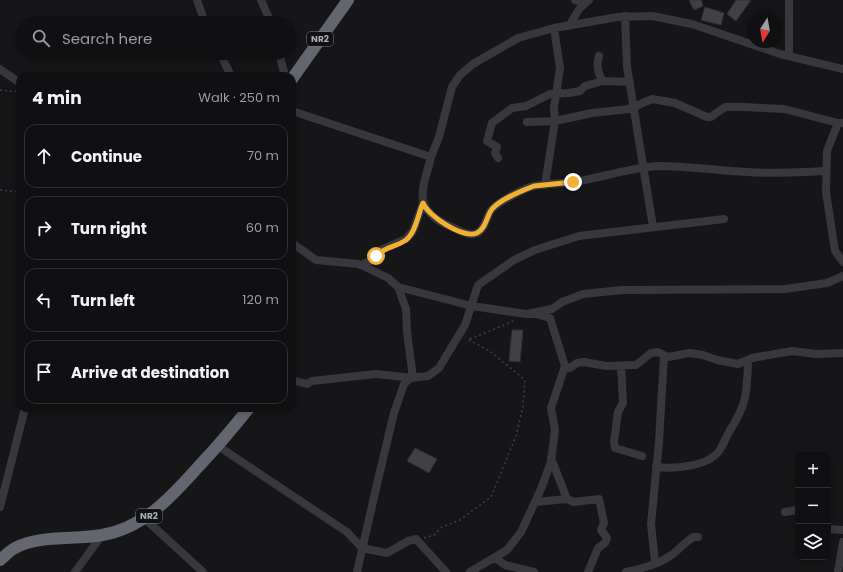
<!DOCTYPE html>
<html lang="en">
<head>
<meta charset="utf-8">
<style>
  body { margin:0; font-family:Poppins,sans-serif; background:#1e1e20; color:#f1f3f6 }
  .controls { position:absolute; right:12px; bottom:12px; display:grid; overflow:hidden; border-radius:8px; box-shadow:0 2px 6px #0003 }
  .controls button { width:36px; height:36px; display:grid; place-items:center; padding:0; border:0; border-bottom:1px solid #303032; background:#101012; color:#f1f3f6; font:20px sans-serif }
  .compass { position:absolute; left:747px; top:12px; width:36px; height:36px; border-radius:50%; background:#101012; box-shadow:0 2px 6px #0003; rotate:191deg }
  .stop { position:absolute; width:12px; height:12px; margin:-9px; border:3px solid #f2b134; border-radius:50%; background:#fff }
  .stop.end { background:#f2b134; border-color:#fff; box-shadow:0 1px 4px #0008 }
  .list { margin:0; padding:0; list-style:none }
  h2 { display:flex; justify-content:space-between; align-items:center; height:52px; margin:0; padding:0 16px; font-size:17px }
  h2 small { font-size:13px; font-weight:400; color:#9c9d9f }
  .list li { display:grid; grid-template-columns:26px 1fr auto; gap:12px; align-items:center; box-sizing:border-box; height:64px; margin:0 8px 8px; padding:0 8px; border:1px solid #303032; border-radius:12px }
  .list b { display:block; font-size:15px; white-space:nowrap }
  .list em { font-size:13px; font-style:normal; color:#9c9d9f }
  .icon { flex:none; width:22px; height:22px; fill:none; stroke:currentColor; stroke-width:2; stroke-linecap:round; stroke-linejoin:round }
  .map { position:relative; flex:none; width:843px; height:572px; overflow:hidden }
  .search { position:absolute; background:#101012; box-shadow:0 2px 6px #0003; left:16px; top:16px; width:280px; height:44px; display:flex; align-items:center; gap:10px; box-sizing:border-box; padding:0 14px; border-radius:22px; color:#9c9d9f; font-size:15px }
  .panel { position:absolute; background:#101012; box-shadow:0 2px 6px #0003; left:16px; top:72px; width:280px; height:340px; border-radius:12px }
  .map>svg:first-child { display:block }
</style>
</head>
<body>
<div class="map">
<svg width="843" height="572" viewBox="0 0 843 572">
  <rect width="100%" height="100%" fill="#161618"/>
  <!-- building -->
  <path fill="#404145" stroke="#303034" d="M689 0H701L703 6 694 10Z
    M736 0H751L736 21 727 14Z
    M705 7 724 13 721 25 701 20Z
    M512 330H523L520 362 509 361Z
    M415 448 437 459 429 473 407 461Z"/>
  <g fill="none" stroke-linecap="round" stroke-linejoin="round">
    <!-- path -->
    <path stroke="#3d3f44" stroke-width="1.5" stroke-dasharray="2 3" stroke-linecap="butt" d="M0 90 20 92
      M0 190 20 192
      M470 339 516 320
      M424 538 434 535 442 527 460 520 491 497 516 436 523 406 525 380 491 352 466 338"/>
    <!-- minor -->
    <path stroke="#37383d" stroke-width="8" d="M197 0 205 23
      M261 0 271 23
      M575 0 585 3
      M789 0V56
      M625 16 627 67 653 227
      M569 26 580 8 589 0
      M220 53 231 76
      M279 53 285 76
      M599 56C596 64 598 75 603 81L630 82
      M0 69 20 83
      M292 111 431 157 439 137 452 87 460 75 473 64 518 38 554 28 618 17 652 16 692 24 780 54 843 69
      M527 122 555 121 592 113 629 109 652 99 675 103 707 117H711L725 107H743L784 109 838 123
      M842 123H838L827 151 826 192 835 251 843 262
      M431 157C424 187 411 206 445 224 453 227 462 233 470 234 485 236 485 217 492 209 499 202 524 188 534 186 547 183 561 184 573 182 602 178 630 167 660 166 689 166 718 171 747 172 773 174 800 172 826 171
      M498 158 495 153 497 147 487 141 492 123 512 108 526 106 550 94 569 93 580 91 585 86 603 81
      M545 185 555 121 554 108 560 68 554 28
      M292 243 316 260 359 264 388 278 398 287 472 306 526 314 552 309 562 302 583 294 622 290 785 289 827 283 843 276
      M361 265 372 260 381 250 406 239 413 231 423 203
      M565 366 570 368 577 363 584 362 606 366 636 365 651 353 658 352 668 357 690 353 703 355 717 360 738 364 752 358 792 351 816 354 843 353
      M621 366 623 403 618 412 614 442 615 448 642 456
      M292 380 307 384 312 381 376 374 413 378 407 332 406 309 398 287
      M218 446 347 532 362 548 387 553 408 541 416 539 446 572
      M551 458 567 499 574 502 599 499 604 523 601 530 607 538 605 543 598 548 588 572
      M656 467C674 469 711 467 721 448 724 443 726 437 729 432 747 404 747 393 748 360
      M535 502 567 499
      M0 507 25 408
      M785 512 796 510 798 513
      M144 518 203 572
      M828 529 843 530
      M495 558 505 565 534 572
      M655 562 651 524 659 442 664 356
      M75 572 102 535
      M357 572 377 484 394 413 404 384 410 378 428 376 439 368 465 325 478 285 514 260 535 250 579 236 724 219
      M470 572 507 550 521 532 541 489 551 462 555 430 551 408 565 366 550 318 532 313
      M626 572C641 569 661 563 673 554 680 548 686 542 693 537H698
      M838 572 843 542"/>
    <!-- highway -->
    <path stroke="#63666e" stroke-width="12" d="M292 79 348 0
      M0 560C5 556 9 551 15 548 38 535 75 540 102 535 144 528 172 496 199 466 217 447 233 428 249 408"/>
  </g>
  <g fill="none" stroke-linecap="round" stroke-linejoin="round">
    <!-- route -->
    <path stroke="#f2b134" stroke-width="5" d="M376 256C384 247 396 247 406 240 416 232 418 214 423 203 428 216 463 239 477 233 487 228 486 215 493 208 503 198 521 191 534 186L573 182"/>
  </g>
  <g text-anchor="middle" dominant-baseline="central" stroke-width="3" stroke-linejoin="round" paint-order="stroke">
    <!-- shield labels -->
    <g fill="#111113" stroke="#7b7e86" stroke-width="1">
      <rect x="307" y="32" width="26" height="14" rx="3"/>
      <rect x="136" y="509" width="26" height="14" rx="3"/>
    </g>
    <g font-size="9" font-weight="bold" fill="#a8adb8">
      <text x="320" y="39">NR2</text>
      <text x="149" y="516">NR2</text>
    </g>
  </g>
</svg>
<div class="controls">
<button>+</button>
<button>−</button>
<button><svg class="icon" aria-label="layers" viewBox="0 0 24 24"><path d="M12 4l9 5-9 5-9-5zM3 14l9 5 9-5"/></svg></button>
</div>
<svg class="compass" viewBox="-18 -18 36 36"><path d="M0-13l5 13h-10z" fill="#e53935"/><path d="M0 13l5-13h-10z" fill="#9c9d9f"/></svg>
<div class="stop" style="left:376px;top:256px"></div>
<div class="stop end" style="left:573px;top:182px"></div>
<div class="search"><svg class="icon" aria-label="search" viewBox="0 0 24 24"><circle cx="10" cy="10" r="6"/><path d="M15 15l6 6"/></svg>Search here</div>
<section class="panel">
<h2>4 min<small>Walk · 250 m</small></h2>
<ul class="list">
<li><svg class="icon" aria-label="ahead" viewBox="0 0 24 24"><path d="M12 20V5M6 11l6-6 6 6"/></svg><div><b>Continue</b></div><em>70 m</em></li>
<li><svg class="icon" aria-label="right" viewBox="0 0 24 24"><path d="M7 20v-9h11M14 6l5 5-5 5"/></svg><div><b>Turn right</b></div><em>60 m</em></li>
<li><svg class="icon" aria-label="left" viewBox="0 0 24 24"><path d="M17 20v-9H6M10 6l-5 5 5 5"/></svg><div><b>Turn left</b></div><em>120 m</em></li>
<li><svg class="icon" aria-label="arrive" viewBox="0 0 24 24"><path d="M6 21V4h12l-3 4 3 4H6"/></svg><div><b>Arrive at destination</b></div></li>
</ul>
</section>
</div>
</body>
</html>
